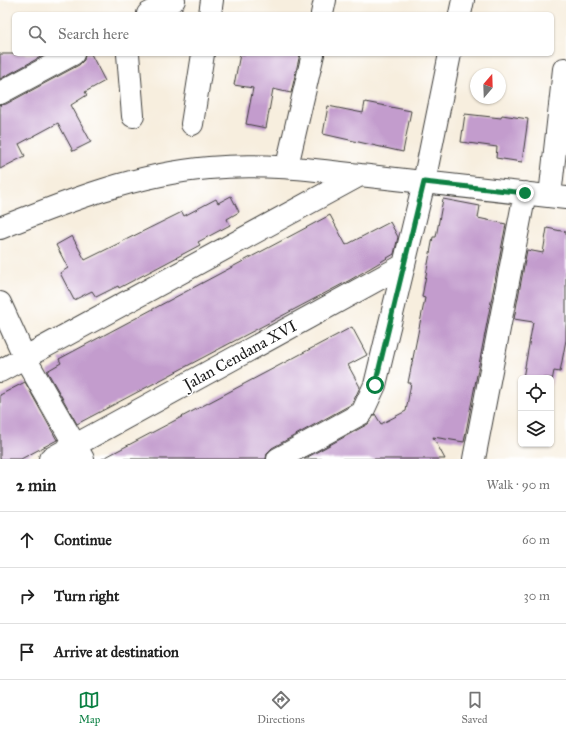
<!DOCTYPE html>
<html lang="en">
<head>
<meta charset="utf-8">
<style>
  body { margin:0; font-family:"IM FELL Great Primer",serif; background:#f2f2f2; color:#222 }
  .controls { position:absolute; right:12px; bottom:12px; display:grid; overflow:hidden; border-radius:6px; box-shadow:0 1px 3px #0004 }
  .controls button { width:36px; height:36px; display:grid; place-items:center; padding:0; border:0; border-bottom:1px solid #e0e0e0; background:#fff; color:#222; font:20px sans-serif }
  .compass { position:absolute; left:470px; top:68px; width:36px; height:36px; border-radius:50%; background:#fff; box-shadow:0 1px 3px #0004; rotate:19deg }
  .stop { position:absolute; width:12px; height:12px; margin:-9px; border:3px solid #0b8043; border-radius:50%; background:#fff }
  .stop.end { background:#0b8043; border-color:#fff; box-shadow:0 1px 4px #0008 }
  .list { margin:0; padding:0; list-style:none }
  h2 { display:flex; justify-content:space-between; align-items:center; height:52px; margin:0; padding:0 16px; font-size:17px }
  h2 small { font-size:13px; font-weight:400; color:#767676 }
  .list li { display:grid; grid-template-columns:26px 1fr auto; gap:12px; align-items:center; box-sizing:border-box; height:56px; padding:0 16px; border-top:1px solid #e0e0e0 }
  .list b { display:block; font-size:15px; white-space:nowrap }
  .list em { font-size:13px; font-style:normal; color:#767676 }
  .icon { flex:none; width:22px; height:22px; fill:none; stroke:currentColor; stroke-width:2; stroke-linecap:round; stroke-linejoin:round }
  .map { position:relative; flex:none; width:566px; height:459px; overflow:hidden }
  .search { position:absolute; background:#fff; box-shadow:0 1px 3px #0004; left:12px; right:12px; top:12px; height:44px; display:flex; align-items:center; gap:10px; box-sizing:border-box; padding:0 14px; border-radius:6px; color:#767676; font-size:15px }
  .sheet { height:220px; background:#fff }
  nav { display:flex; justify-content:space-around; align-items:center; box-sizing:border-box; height:56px; border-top:1px solid #e0e0e0; background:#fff; font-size:11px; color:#767676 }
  nav a { display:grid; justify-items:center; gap:2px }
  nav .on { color:#0b8043 }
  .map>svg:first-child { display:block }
</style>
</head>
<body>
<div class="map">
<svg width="566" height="459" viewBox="0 0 566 459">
  <rect width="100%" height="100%" fill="#fff"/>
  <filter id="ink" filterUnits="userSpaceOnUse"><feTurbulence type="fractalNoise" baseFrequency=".025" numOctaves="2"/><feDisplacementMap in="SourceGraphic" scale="8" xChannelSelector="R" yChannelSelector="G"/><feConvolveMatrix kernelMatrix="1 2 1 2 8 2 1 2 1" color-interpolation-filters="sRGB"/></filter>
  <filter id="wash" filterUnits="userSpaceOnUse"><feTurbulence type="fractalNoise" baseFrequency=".012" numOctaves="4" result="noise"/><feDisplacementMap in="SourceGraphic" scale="16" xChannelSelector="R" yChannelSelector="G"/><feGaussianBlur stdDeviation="0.9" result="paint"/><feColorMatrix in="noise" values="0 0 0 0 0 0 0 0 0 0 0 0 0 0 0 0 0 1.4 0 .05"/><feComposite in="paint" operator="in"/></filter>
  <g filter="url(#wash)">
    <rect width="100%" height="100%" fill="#f7eede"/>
    <g id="blocks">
      <!-- building -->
      <path fill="#c39ccd" d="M0 54H46L0 79Z
        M85 54H91L105 81 85 92 87 95 71 105 91 142 73 151 58 123 19 144 25 156 0 169V105L6 104 79 65 84 60Z
        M240 54H300L291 93 273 89 266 128 246 124 253 88 234 85Z
        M365 102 411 111 403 152 323 134 328 106 363 113Z
        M465 114 501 118 502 115 528 119 522 162 496 158 497 147 461 142Z
        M231 196 239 212 227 219 230 225 198 242 200 245 119 288 118 286 96 297 92 291 74 300 60 273 68 268 56 245 72 236 85 260 182 212 184 216 216 199 218 203Z
        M443 199 480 206 478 218 506 224 464 442 433 437 445 459H304L368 424 375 414 381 424 406 411 411 383H408L425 298 422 297 433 237H436Z
        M330 215 346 245 390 222 398 237 394 254 350 280 77 424 47 371 61 363 59 359Z
        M547 228 566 232V340L560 372 554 371 551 386V378H523L533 322 514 319 527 250 543 253Z
        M352 327 367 355 348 365 360 387 352 404 272 448 267 453 266 459H102Z
        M25 382 57 440 21 459H0V395Z"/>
    </g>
  </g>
  <g filter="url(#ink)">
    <use href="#blocks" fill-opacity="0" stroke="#3d3c39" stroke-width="1"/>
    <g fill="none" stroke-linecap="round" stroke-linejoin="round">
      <defs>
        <path id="minor" d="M148 14 174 0
          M210 14 212 0
          M322 14 325 0
          M460 14 463 0
          M128 54 133 116
          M0 93 73 54
          M192 124 203 54
          M287 166 313 54
          M550 196 564 69
          M0 228C68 201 136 174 209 168 260 163 310 169 360 175
          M0 303 25 358 83 459
          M0 371 360 175 566 198
          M50 459 404 265
          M278 459 362 413 375 385 424 182 450 54
          M474 459 525 193"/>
      </defs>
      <!-- minor casing -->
      <use href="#minor" stroke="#3d3c39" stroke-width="24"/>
      <!-- minor -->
      <use href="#minor" stroke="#fff" stroke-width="22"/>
    </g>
  </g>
  <g fill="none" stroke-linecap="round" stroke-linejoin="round" filter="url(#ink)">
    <!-- route -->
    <path stroke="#0b8043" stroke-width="5" d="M375 385 424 182 525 193"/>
  </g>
  <g text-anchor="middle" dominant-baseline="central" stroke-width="3" stroke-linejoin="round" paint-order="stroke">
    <!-- street labels -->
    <g font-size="16" fill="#1c1c1c" stroke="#fff">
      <text transform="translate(240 355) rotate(-29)">Jalan Cendana XVI</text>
    </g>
  </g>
</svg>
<div class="controls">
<button><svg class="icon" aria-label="locate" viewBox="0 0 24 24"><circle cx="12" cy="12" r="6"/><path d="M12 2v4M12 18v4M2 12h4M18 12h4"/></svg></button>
<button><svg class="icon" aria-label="layers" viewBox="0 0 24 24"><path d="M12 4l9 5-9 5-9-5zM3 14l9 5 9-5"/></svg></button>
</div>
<svg class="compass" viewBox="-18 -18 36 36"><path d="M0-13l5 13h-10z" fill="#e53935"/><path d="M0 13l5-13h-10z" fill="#767676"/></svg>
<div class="stop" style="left:375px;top:385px"></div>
<div class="stop end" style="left:525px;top:193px"></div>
<div class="search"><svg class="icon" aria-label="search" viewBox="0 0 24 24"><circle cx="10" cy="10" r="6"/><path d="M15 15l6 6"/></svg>Search here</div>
</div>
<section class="sheet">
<h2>2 min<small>Walk · 90 m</small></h2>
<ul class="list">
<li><svg class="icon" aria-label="ahead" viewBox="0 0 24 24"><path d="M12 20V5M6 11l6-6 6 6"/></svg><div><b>Continue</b></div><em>60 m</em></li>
<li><svg class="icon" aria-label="right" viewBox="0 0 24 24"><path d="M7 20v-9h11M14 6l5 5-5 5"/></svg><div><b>Turn right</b></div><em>30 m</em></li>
<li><svg class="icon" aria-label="arrive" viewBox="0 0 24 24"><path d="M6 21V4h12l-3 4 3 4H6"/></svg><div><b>Arrive at destination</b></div></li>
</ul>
</section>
<nav>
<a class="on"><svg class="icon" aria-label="map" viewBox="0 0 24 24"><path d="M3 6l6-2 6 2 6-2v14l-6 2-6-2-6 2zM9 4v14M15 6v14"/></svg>Map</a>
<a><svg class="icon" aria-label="directions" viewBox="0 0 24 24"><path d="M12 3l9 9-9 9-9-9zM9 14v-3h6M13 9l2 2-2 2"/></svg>Directions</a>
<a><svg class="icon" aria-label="saved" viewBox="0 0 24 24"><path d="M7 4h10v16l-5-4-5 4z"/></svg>Saved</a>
</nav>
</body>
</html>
